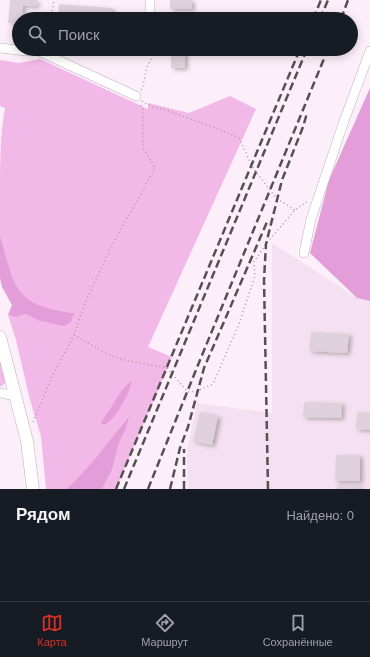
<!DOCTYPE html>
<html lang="ru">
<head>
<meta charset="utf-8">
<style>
  body { margin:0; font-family:Arial,sans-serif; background:#20242c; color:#f1f3f6 }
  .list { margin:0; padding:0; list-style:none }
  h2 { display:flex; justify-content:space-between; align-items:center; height:52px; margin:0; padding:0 16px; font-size:17px }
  h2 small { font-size:13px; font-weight:400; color:#9ea1a6 }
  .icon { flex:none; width:22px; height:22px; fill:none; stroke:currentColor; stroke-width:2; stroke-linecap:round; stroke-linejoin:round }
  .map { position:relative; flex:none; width:370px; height:489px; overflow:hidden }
  .search { position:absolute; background:#171b24; box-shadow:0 2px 10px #0003; left:12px; right:12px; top:12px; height:44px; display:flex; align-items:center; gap:10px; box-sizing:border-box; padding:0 14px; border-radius:22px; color:#9ea1a6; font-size:15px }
  .sheet { height:112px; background:#171b24 }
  nav { display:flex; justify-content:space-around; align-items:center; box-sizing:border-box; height:56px; border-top:1px solid #363941; background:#171b24; font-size:11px; color:#9ea1a6 }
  nav a { display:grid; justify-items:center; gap:2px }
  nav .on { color:#d93025 }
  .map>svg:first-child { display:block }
</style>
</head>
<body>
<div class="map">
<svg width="370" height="489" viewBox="0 0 370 489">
  <defs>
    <filter id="shadow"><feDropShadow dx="3" dy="2" stdDeviation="2" flood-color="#0004"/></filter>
  </defs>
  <rect width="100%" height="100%" fill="#fceff9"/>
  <!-- built -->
  <path fill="#f4e0f0" d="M272 243 357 298 370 301V489H188L187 450 197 403 272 413Z"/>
  <!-- green -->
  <path fill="#f1b8e8" d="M40 59 148 109V103L189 113 230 96 256 109 148 347 172 357 116 489H102L112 470 119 443 126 429 128 417C109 442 89 467 66 489H46L41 436 30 400 16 340 8 315 16 317 26 314 37 320 73 313C56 311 32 308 20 293 13 284 2 249 0 236 0 223 0 209 0 196 0 169 0 134 5 108L0 106V60L19 63Z
    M0 356 7 382 0 387Z"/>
  <!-- forest -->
  <path fill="#e39dd8" d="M370 88V301L357 298 310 253 329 180Z
    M0 236C15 288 14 306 74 313L71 322 64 326 37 320 26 314 16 317 8 315 12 305 2 287 0 278Z
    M132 381C129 393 116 421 103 425L101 422C105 416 109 411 112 406 118 396 122 387 132 381Z
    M129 416 126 429 119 443 112 470 102 489H66C90 467 109 441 129 416Z"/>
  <!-- building -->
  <path fill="#ded1db" filter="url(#shadow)" d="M10 0H37L36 6 23 5 22 19H19V24L8 23Z
    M170 0H192V9H170Z
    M59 4 112 8 111 19H103V15L82 13V19H58Z
    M171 49H185V68H171Z
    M311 332 349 334 347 353 309 351Z
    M304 402 342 403 341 418 303 417Z
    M200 412 218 416 212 445 193 441Z
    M357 412 370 413V430L356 429Z
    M336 455H360V481H335Z
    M337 485H359V489H337Z"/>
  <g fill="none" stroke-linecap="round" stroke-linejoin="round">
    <defs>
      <path id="minor" d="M150 17V0
        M0 48 26 51 34 49
        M34 49 136 96
        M304 253 311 219 344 121 370 51
        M0 393 16 396"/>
      <path id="major" d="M0 337 27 441 33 489"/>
    </defs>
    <!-- minor casing -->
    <use href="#minor" stroke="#bdb0ba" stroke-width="10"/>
    <!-- major casing -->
    <use href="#major" stroke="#bdb0ba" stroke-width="13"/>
    <!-- path -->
    <path stroke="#a79da5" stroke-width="1.5" stroke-dasharray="1 3" stroke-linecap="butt" d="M51 19 54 0
      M141 90 143 86 147 67 152 57V49
      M142 101C150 108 161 108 171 112 194 120 217 128 239 138L252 166 256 172 277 199 295 210
      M74 335 107 354 124 360 167 368 188 392 197 391 213 384 239 324 255 276 254 262 266 244 295 210 308 201
      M33 422 52 376 74 335 85 303 111 247 155 168 143 148V109L140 103"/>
    <!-- minor -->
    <use href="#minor" stroke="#fff" stroke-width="9"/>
    <!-- major -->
    <use href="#major" stroke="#fff" stroke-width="12"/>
    <!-- rail -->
    <path stroke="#565055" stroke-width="2.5" stroke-dasharray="8 4" stroke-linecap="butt" d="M313 19 321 0
      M320 19 328 0
      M341 19 348 0
      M116 489 300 49
      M124 489 307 49
      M148 489 198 365 328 49
      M170 489 180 448 188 427 204 368 267 222
      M184 489V449
      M268 489 264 280 266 244 282 180 303 127 307 113"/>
  </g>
</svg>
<div class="search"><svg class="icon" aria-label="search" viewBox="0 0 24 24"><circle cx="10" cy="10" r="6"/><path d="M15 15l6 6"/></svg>Поиск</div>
</div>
<section class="sheet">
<h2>Рядом<small>Найдено: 0</small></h2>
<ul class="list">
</ul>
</section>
<nav>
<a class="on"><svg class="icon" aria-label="map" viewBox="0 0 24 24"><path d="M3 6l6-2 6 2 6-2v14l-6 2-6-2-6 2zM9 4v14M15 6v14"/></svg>Карта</a>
<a><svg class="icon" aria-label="directions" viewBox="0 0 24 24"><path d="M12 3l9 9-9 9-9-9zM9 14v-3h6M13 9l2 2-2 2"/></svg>Маршрут</a>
<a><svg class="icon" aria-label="saved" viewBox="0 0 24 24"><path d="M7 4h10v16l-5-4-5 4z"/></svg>Сохранённые</a>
</nav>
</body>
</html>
